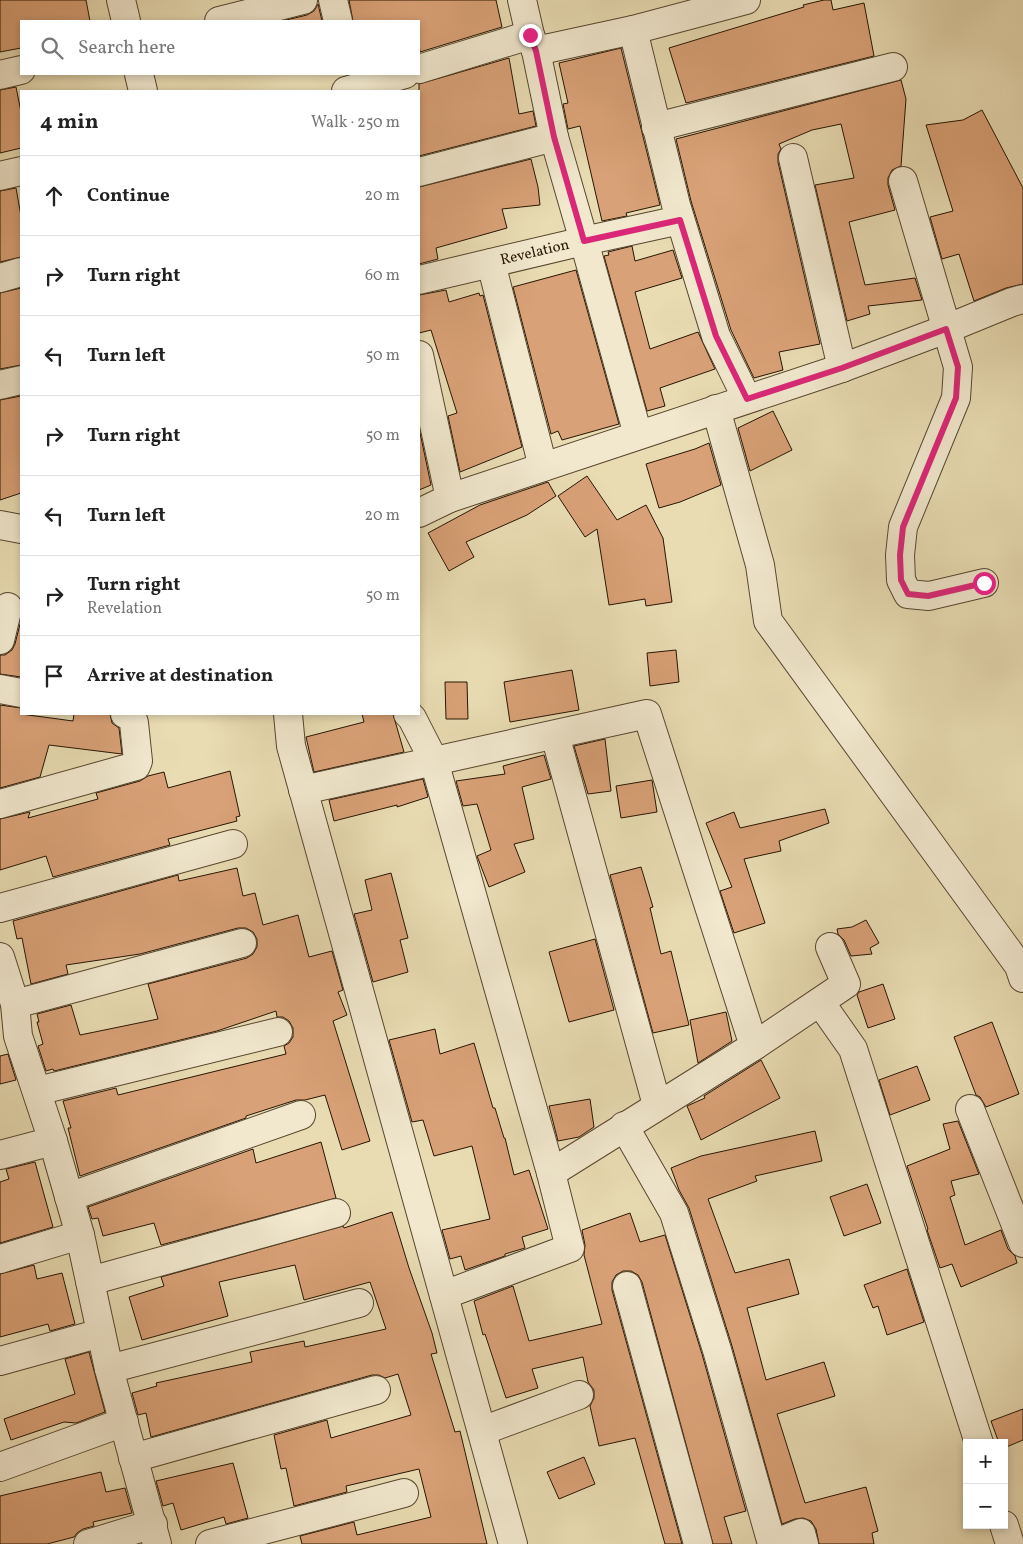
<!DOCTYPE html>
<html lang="en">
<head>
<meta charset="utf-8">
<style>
  body { margin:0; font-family:Vollkorn,serif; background:#f6f6f6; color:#222 }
  .controls { position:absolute; right:15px; bottom:15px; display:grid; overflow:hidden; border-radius:0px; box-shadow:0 2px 8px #0003 }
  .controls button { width:45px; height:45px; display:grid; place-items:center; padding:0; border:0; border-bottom:1px solid #e0e0e0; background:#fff; color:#222; font:25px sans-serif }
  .stop { position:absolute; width:15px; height:15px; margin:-11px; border:4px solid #db2777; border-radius:50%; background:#fff }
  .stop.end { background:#db2777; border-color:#fff; box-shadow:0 1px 5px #0008 }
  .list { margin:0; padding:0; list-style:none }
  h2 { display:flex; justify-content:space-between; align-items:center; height:65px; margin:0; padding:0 20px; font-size:21px }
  h2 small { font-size:16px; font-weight:400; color:#767676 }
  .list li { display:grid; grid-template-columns:32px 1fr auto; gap:15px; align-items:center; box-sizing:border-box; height:80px; padding:0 20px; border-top:1px solid #e0e0e0 }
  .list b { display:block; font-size:19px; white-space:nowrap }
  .list p { margin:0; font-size:16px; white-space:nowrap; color:#767676 }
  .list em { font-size:16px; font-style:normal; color:#767676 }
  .icon { flex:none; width:28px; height:28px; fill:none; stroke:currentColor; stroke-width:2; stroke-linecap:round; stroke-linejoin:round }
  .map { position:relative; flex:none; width:1023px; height:1544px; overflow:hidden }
  .search { position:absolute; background:#fff; box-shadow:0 2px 8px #0003; left:20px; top:20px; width:400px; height:55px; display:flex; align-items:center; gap:12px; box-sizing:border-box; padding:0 18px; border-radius:0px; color:#767676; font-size:19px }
  .panel { position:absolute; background:#fff; box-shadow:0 2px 8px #0003; left:20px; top:90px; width:400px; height:625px; border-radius:0px }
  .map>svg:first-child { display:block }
</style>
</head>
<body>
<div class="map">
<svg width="1023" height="1544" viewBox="0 0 1023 1544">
  <rect width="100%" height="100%" fill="#e9dcb3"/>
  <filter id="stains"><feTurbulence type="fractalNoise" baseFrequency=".004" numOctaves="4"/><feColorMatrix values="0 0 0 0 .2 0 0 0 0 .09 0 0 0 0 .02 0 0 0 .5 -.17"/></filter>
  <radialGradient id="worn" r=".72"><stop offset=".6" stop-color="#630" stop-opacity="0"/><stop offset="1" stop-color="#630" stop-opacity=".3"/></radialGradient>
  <!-- building -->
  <path fill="#d9a177" stroke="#261402" d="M0 0H86L90 21H21V48L0 52Z
    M349 0H496L502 27 420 52 419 46V21H353Z
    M824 0H831L833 10 864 3 874 56 686 103 669 48 804 7 803 5Z
    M318 4 322 21H282L307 15 314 11Z
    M621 48 660 205 626 213 627 216 602 221 580 126 568 129 563 104 568 103 559 63Z
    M509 58 519 114 533 111 536 126 419 156V84Z
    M901 80 906 99 901 166 892 170 888 178V185L895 210 849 222 865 285 915 278 922 300 868 306 870 314 847 321 815 185 854 178 841 124 812 130 779 144 781 149 778 154V162L820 344 779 352 783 370 754 378 731 330 691 201 676 139Z
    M16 87 21 112V148L0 153V90Z
    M982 110 1023 188V284L1006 288 974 301 959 254 942 259 930 217 953 211 926 125 963 120Z
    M531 159 538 187 540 205 502 209 507 228 436 248 438 259 419 264V187Z
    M16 188 21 216V257L0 262V191Z
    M632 246 635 261 673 250 682 278 635 292 650 349 698 332 715 369 660 388 665 406 647 411 604 256 609 255 608 252Z
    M576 270 619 424 562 440 558 431 551 434 513 287Z
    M21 288V365L0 369V293Z
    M446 290 449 302 479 293 480 296 483 295 522 447 460 472 448 416 457 413 431 330 419 333V295Z
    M21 396V493L0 500V400Z
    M773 411 792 450 750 471 738 428Z
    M419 428 431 485 419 490Z
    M709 443 721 485 680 502 659 508 646 464 695 449Z
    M587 476 617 520 646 505 663 538 672 602 646 606 645 599 609 605 597 529 585 537 558 496Z
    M548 482 556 496 527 515 466 542 474 557 449 571 428 533 480 505Z
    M21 620V677L0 674V655H5L12 650 15 644Z
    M676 650 679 682 650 686 647 653Z
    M572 670 579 710 510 722 504 682Z
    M445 682H467L468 719H446Z
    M0 705 21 708V714L73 721 74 714H110L112 723 119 728 122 754 49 745 40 777 0 788Z
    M362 714H393L404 752 314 772 306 737 364 722Z
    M605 739 611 791 588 794 574 746Z
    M544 755 551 779 522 787 534 839 514 844 525 872 489 887 477 856 491 850 477 804 463 806 456 781 505 774 503 766Z
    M230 771 240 816 236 817 237 821 168 839 170 845 53 877 46 856 0 870V819L30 812 28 818 98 799 96 793 140 781 148 776 164 772 168 788Z
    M423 779 428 797 397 807V805L334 821 329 800Z
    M652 780 657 812 621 818 616 786Z
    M825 809 829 823 779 841 781 851 744 859 765 923 734 933 720 891 732 887 706 823 734 812 740 828Z
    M641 867 653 907 650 908 661 954 671 951 689 1025 653 1033 610 875Z
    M237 868 243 896 255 893 263 925 298 915 309 957 332 951 343 990 338 992 347 1015 333 1021 370 1141 342 1150 325 1095 305 1100H296L246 1116V1118L80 1176 68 1128H71L63 1101 116 1088 118 1095 286 1054 284 1046 289 1043 293 1037V1028L289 1021 283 1017H277L276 1011 217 1031 54 1071 53 1069 46 1071 38 1046 43 1044 37 1022H39L37 1014 71 1005 80 1035 158 1019 148 984 247 958 253 954 257 947V939L253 932 246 928H238L140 954 66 965 68 974 31 984 22 938 17 939 13 921 178 875 179 881Z
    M391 873 408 938 400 940 408 972 373 982 354 914 372 910 365 880Z
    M866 920 879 943 870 948 872 954 851 956 844 940 838 934 837 929 852 927Z
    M595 939 614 1010 569 1022 549 952Z
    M883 984 895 1019 868 1028 857 995 859 992Z
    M726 1012 732 1041 698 1063 690 1020Z
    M992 1022 1019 1094 986 1107 980 1097 976 1095 954 1037Z
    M435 1029 440 1054 474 1043 493 1108H495L504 1138H505L514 1175 529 1170 548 1229 522 1237 525 1248 505 1254V1256L465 1270 461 1256 450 1259 442 1230 490 1219 472 1146 434 1156 423 1120 412 1122 389 1040Z
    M8 1054 16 1080 0 1084V1056Z
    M761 1060 780 1098 701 1140 687 1106 705 1098 704 1096Z
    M917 1066 930 1100 890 1115 879 1080Z
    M590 1099 594 1127 579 1137 558 1141 549 1106Z
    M958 1121 979 1174 951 1181 955 1195 950 1197 965 1245 1001 1230 1008 1249 1015 1256 1017 1263 961 1287 952 1264 940 1268 927 1230 928 1229 907 1166 950 1149 943 1124Z
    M815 1131 822 1161 755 1176 757 1181 708 1199 735 1273 789 1259 799 1294 747 1308 766 1380 824 1362 835 1396 777 1414 805 1503 866 1487 878 1531 872 1533 874 1544H819L816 1529 811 1521 803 1518 795 1519 782 1524 732 1346 689 1208 679 1190 671 1168 701 1156Z
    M321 1142 336 1198 161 1245 154 1223 103 1236 98 1218 92 1219 88 1207 253 1149 256 1163Z
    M35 1162 53 1227 0 1243V1182L9 1179 6 1169Z
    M867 1184 881 1223 844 1236 830 1197Z
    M392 1212 409 1268 432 1333 437 1353 431 1354 455 1432 460 1431 487 1544H302L300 1536 354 1522 357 1535 431 1517 419 1469 346 1486 347 1492 294 1506 286 1468 281 1469 274 1435 327 1420 331 1438 411 1415 398 1374 385 1378 379 1375H372L151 1437 146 1413 138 1415 132 1393 157 1386 156 1383 252 1362 250 1352 304 1341 305 1347 386 1329 370 1282 304 1300 295 1265 219 1282 228 1316 142 1340 129 1297 164 1286 161 1277 343 1226 344 1228Z
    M630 1213 640 1242 665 1235 702 1354 746 1511 724 1517 732 1544H713L642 1282 638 1275 631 1271H623L616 1275 612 1282V1290L682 1544H665L635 1438 599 1446 590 1406 594 1398V1390L588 1382 583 1357 532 1369 538 1388 506 1398 485 1334 483 1335 474 1301 513 1286 529 1341 602 1324 584 1255 585 1245 582 1230Z
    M34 1265 37 1279 62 1273 75 1324 50 1331 48 1324 0 1337V1274Z
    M907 1269 924 1322 887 1335 878 1306 873 1308 864 1285Z
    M89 1352 105 1412 76 1423 64 1422 11 1440 4 1419 75 1394 65 1359Z
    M1023 1409V1440L1004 1448V1443H999L991 1421Z
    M584 1457 595 1484 559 1499 547 1472Z
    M233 1463 248 1518 226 1524 224 1517 181 1530 173 1503 163 1506 156 1481Z
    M101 1472 106 1492 125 1488 132 1513 93 1522 94 1526 83 1529 77 1533 74 1537 47 1544H0V1496Z"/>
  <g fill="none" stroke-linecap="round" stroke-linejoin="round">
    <defs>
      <g id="minor">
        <path d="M121 0 126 21"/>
        <path d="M333 0 338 21"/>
        <path d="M219 21 303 0"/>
        <path d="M633 30 676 205 716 336 747 399"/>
        <path d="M536 51 633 30 746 0"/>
        <path d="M419 69 530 35"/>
        <path d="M139 74 143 91"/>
        <path d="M0 75 21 70"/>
        <path d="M346 91 405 74"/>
        <path d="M656 127 893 67"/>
        <path d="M793 158 842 368"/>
        <path d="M419 172 554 137"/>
        <path d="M0 176 21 171"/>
        <path d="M903 181 958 367 956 398 903 527 900 555 901 580 908 594 929 596 984 583"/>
        <path d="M491 263 543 467"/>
        <path d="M0 278 21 272"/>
        <path id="s1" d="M419 280 584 241 554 137 536 51 530 35 522 0"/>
        <path d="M419 355 450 498"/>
        <path d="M0 385 21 380"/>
        <path d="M716 409 760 565 768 621 1019 966 1023 978"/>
        <path d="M638 435 584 241 680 220"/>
        <path d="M419 513 450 498 842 368 946 329 1012 302 1023 299"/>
        <path d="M0 525 21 529"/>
        <path d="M0 640 8 607"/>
        <path d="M0 689 21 693"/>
        <path d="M288 714 291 746 513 1544"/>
        <path d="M408 714 412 718 434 761 551 1173"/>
        <path d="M555 735 657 1105"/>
        <path d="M303 790 647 714 754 1046 551 1173 570 1248 444 1295"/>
        <path d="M0 804 136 766 138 761 134 723 132 717 125 714"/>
        <path d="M0 908 233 844"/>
        <path d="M0 957 15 1004 18 1036 53 1141 80 1235 109 1369 157 1544"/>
        <path d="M820 1002 853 1049 979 1443"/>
        <path d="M15 1004 242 943"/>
        <path d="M754 1046 846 984 830 947"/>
        <path d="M37 1091 278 1032"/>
        <path d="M970 1109 1023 1243"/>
        <path d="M624 1126 674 1213 717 1350 772 1544"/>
        <path d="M0 1155 53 1141"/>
        <path d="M69 1197 301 1115"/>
        <path d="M0 1259 80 1235"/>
        <path d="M90 1281 336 1213"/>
        <path d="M627 1286 698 1544"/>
        <path d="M0 1361 101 1333"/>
        <path d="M109 1369 359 1303"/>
        <path d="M482 1431 579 1395"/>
        <path d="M133 1458 376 1390"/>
        <path d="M0 1467 124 1422"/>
        <path d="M1004 1525 1010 1544"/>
        <path d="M88 1544 153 1524"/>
        <path d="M210 1544 404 1493"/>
        <path d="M774 1544 801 1533 804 1544"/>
      </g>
    </defs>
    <!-- minor casing -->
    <use href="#minor" stroke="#57462e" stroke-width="30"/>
    <!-- minor -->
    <use href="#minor" stroke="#f1e8ce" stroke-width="28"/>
  </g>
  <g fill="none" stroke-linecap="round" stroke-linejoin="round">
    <!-- route -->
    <path stroke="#db2777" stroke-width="6" d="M530 35 536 51 554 137 584 241 680 220 716 336 747 399 842 368 946 329 958 367 956 398 903 527 900 555 901 580 908 594 928 596 984 583"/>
  </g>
  <g text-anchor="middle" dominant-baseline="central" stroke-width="4" stroke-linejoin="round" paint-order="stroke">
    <!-- street labels -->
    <g font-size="15" fill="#261402" stroke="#f1e8ce">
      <text stroke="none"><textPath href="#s1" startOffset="119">Revelation</textPath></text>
    </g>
  </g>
  <rect width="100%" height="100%" filter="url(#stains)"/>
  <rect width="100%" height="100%" fill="url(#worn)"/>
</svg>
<div class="controls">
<button>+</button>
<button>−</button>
</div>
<div class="stop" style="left:984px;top:583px"></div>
<div class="stop end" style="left:530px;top:35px"></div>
<div class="search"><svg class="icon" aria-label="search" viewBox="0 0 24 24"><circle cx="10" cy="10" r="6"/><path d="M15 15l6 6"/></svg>Search here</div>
<section class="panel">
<h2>4 min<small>Walk · 250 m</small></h2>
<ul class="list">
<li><svg class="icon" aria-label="ahead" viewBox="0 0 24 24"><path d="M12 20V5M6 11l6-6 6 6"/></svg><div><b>Continue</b></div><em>20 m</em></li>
<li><svg class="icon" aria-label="right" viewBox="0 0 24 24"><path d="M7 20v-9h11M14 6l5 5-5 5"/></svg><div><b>Turn right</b></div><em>60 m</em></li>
<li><svg class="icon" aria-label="left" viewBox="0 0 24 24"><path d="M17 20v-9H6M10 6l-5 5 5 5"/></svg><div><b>Turn left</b></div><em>50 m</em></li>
<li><svg class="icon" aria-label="right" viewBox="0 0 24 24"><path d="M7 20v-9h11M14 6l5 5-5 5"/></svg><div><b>Turn right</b></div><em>50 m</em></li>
<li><svg class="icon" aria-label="left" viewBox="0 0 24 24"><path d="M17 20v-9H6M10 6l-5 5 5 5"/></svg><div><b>Turn left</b></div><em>20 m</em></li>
<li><svg class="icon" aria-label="right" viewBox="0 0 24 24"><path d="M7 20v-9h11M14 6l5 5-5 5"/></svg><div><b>Turn right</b><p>Revelation</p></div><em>50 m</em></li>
<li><svg class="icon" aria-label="arrive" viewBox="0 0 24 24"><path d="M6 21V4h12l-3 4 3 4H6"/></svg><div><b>Arrive at destination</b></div></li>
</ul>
</section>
</div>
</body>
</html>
